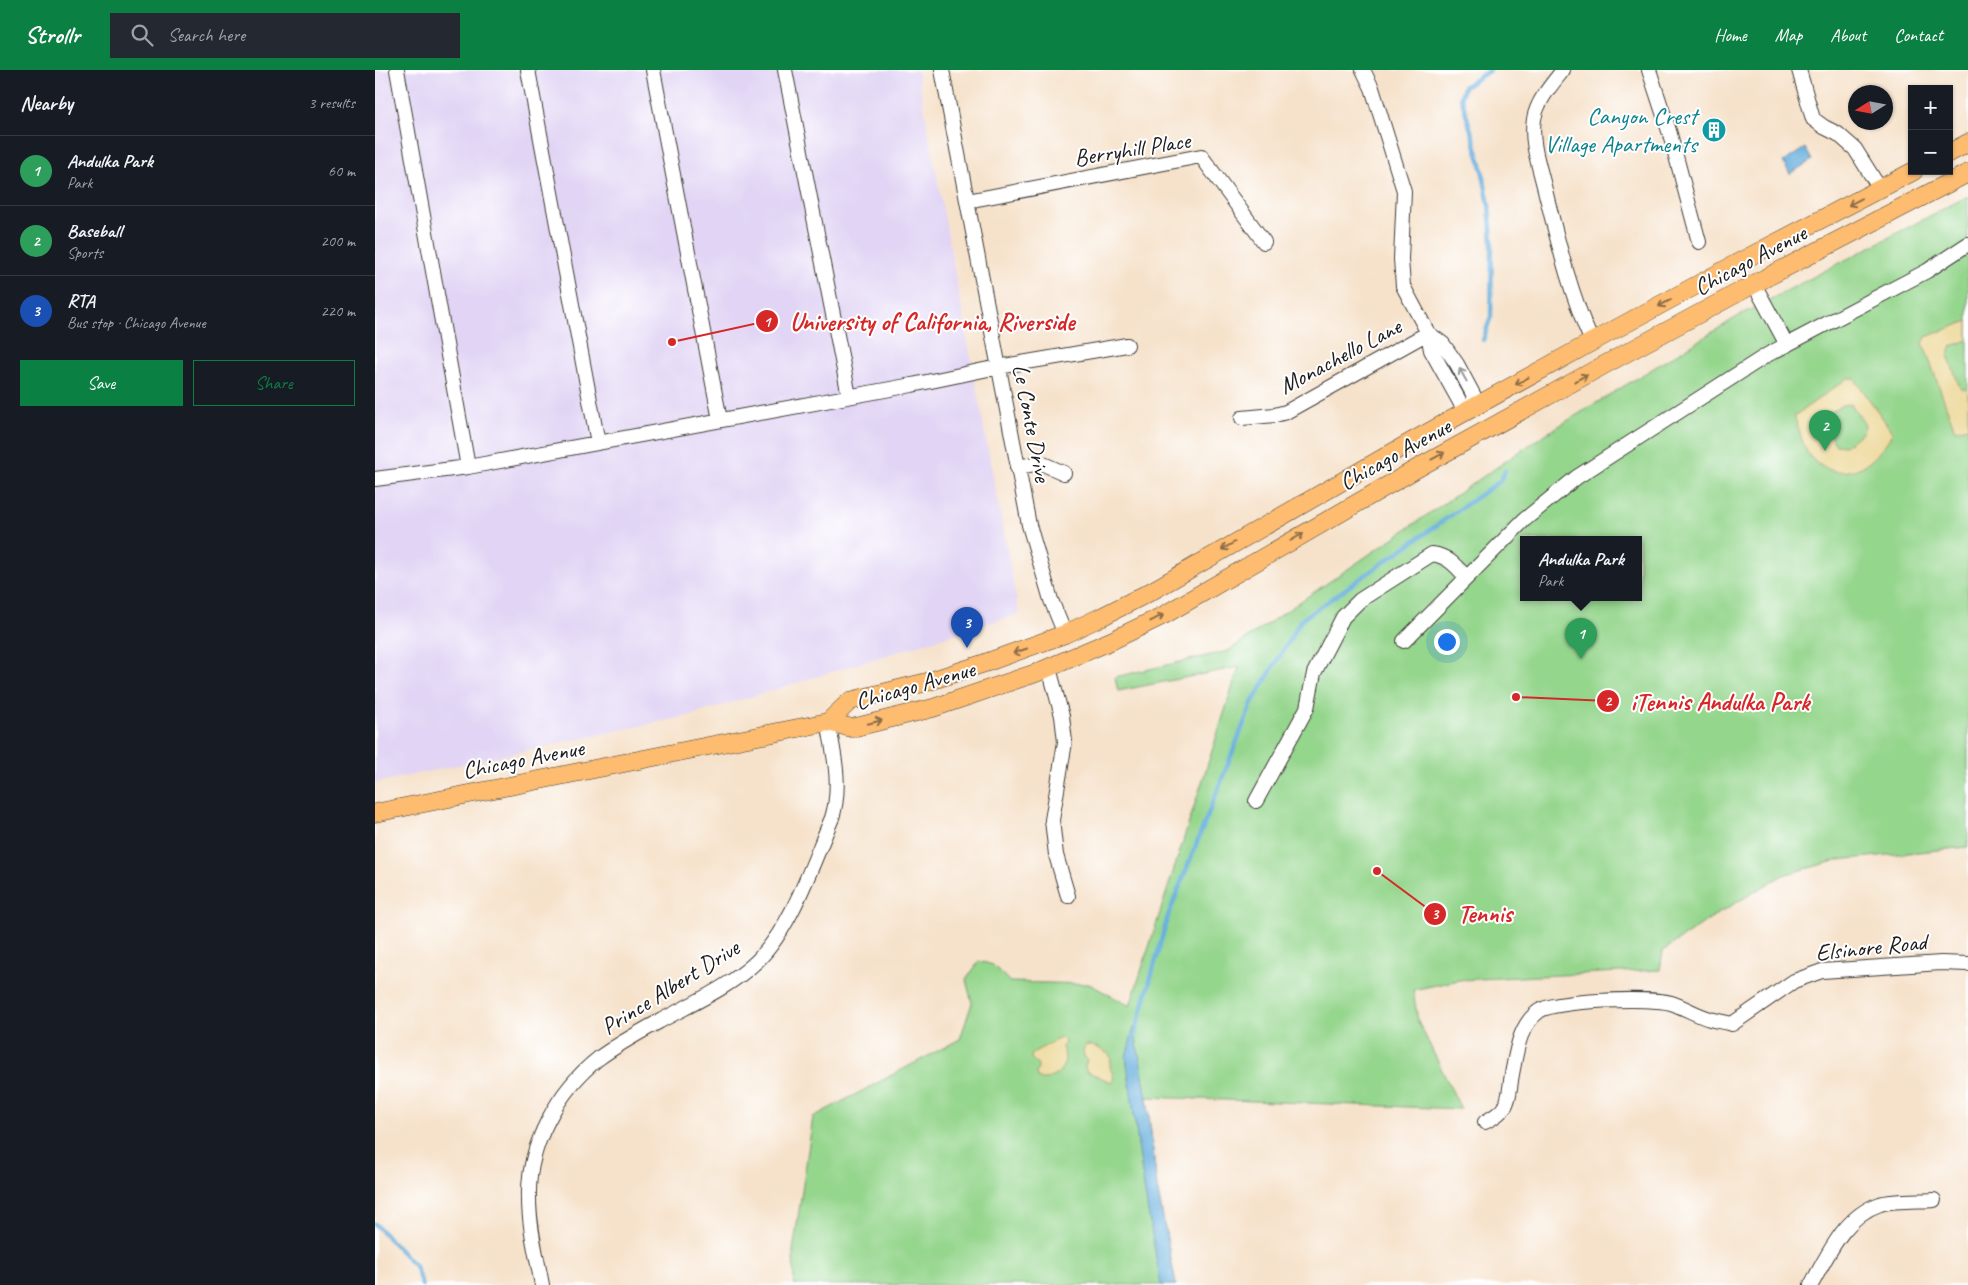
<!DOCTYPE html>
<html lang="en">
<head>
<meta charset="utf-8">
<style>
  body { margin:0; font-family:Caveat,sans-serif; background:#242831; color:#f1f3f6 }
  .controls { position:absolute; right:15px; top:15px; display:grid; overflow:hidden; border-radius:0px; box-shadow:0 1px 4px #0004 }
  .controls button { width:45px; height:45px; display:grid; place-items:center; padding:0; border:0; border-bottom:1px solid #363941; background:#171b24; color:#f1f3f6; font:25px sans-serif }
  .compass { position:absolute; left:1473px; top:15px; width:45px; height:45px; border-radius:50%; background:#171b24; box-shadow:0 1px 4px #0004; rotate:259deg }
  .you { position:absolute; left:1071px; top:571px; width:18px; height:18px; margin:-12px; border:4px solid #fff; border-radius:50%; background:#1a73e8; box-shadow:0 0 0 8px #1a73e833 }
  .badge { display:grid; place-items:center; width:32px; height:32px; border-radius:50%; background:#0b8043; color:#fff; font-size:16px; font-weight:700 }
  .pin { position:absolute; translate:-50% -41px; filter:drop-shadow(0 1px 2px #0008) }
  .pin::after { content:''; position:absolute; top:26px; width:18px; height:15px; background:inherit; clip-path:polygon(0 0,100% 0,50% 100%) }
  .popup { position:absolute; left:1145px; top:466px; width:122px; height:65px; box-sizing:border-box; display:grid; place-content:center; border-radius:0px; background:#171b24; filter:drop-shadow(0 1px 4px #0005); font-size:16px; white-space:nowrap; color:#9ea1a6 }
  .popup b { font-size:19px; color:#f1f3f6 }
  .popup::after { content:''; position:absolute; left:50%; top:100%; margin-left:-10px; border:10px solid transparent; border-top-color:#171b24 }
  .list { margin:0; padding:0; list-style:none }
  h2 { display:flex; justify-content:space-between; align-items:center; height:65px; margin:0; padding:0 20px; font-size:21px }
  h2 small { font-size:16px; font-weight:400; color:#9ea1a6 }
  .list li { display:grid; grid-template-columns:32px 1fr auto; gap:15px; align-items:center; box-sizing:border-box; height:70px; padding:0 20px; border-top:1px solid #363941 }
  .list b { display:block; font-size:19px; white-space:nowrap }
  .list p { margin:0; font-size:16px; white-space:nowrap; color:#9ea1a6 }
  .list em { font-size:16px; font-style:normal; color:#9ea1a6 }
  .actions { display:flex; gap:10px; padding:15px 20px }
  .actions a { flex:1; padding:11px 0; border:1px solid #0b8043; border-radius:0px; text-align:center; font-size:18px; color:#0b8043 }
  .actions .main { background:#0b8043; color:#fff }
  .icon { flex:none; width:28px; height:28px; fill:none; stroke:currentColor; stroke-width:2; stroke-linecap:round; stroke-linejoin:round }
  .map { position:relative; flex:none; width:1593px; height:1215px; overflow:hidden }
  header { display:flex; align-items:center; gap:30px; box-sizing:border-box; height:70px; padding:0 25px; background:#0b8043; color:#fff }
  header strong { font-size:24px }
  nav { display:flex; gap:28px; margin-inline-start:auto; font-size:18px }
  .search { width:350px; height:45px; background:#242831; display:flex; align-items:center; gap:12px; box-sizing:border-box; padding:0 18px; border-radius:0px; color:#9ea1a6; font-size:19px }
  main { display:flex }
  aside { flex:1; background:#171b24 }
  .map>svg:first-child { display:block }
</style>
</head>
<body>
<header>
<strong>Strollr</strong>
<div class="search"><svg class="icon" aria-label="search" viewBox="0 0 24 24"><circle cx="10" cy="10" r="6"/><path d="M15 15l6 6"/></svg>Search here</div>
<nav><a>Home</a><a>Map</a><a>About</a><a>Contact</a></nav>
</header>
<main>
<aside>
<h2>Nearby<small>3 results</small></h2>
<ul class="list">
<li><span class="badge" style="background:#2e9e5b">1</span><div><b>Andulka Park</b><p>Park</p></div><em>60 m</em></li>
<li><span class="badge" style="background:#2e9e5b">2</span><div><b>Baseball</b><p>Sports</p></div><em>200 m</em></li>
<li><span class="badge" style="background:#1a4fb4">3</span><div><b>RTA</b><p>Bus stop · Chicago Avenue</p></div><em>220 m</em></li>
</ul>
<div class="actions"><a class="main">Save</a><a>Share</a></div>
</aside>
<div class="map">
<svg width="1593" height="1215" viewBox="0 0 1593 1215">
  <rect width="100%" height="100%" fill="#fff"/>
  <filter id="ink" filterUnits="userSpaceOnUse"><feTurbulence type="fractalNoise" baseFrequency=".02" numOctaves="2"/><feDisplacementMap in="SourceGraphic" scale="10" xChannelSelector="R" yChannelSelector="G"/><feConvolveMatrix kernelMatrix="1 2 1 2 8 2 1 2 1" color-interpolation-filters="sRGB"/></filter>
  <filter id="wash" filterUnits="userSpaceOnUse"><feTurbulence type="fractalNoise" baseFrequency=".0096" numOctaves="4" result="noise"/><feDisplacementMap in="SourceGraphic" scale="20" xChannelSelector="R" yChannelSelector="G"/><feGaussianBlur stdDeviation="1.12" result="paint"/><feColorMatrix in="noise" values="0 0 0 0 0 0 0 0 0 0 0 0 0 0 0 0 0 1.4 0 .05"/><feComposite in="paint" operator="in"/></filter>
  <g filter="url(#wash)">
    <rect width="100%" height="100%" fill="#f6e2cb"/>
    <!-- built -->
    <path fill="#e1d4f4" d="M0 0H542L644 544 321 644 0 713Z"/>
    <!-- green -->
    <path fill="#95d68d" stroke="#587954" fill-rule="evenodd" d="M1593 126V777L1463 790 1408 805 1337 847 1288 881 1285 900 1084 910 1038 920 1043 951 1086 1039 772 1027 782 1117 801 1215H419L418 1181 438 1047 585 969 597 933 591 910 604 891 618 895 635 912 714 914 755 936 864 597 743 621 740 607 853 581 1169 365 1367 244ZM1148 470H1264V528H1148Z"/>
    <!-- sand -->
    <path fill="#eeda9e" stroke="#857b5d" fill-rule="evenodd" d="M1593 251V270L1577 276 1573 285 1585 318 1593 320V357L1580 360 1548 273 1551 267Z
      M1473 308H1479L1518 363C1510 374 1502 388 1490 395 1471 407 1444 402 1432 382 1426 371 1424 358 1419 346ZM1476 334 1490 355 1488 362 1470 376 1461 375 1448 356V347L1467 335Z
      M685 968 689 969 690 973 687 977C688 981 690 986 690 989 689 1002 676 1011 663 1009L661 1003C666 995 661 994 656 988L657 983Z
      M711 975C719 975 731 981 736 987L735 997 739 1008 736 1012 711 1001 710 996 712 990 709 986 708 980Z"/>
    <!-- water -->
    <path fill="#66afdd" stroke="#41667c" d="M1430 78 1437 90 1415 104 1408 92Z
      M759 957 772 1027 782 1117 801 1215H786L770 1125 751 987Z"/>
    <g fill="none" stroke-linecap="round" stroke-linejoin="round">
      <!-- stream -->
      <path stroke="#66afdd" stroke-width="4.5" d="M1108 270 1116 246 1117 171 1114 135 1106 94 1086 27 1089 17 1115 0
        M759 968 793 846 877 633 926 550 1125 411 1130 401
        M0 1154 40 1196 47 1215"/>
    </g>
  </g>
  <g filter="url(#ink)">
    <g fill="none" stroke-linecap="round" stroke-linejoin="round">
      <defs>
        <path id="minor" d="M153 0 223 373
          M278 0 345 350
          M410 0 474 326
          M567 0 654 455 676 530 690 564
          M988 0 997 18 1029 121 1026 189 1028 216 1053 263 1056 280 1086 334 1098 338 1099 326 1082 294 1068 274 1053 263
          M1188 0C1177 14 1162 31 1159 49 1155 72 1165 98 1170 120 1183 172 1195 223 1217 272
          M1274 0 1295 64 1324 172
          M1424 0 1438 49 1449 57 1463 64 1480 79 1505 119
          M592 131 826 86 889 172
          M1379 214 1412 275
          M867 348 900 345 911 342 1053 263
          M93 397 537 315 623 297 752 275
          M642 397 666 393 689 403
          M0 409 93 397 22 0
          M1029 571 1149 450 1202 407 1392 285 1552 201 1593 174
          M674 598 687 646 690 672 677 750 681 785 693 826
          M881 731 932 638 939 603 968 547 985 530 1057 484C1073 486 1081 496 1091 507
          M1110 1052C1139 1037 1132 1027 1138 999 1142 978 1145 955 1164 941 1179 930 1277 927 1296 933 1309 937 1321 945 1335 949 1342 951 1350 952 1357 954L1419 911 1447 901 1566 893 1593 894
          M167 1215C162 1187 154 1158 154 1129 152 1076 183 1020 224 988 243 974 265 962 285 951 318 933 355 917 382 891 417 857 437 794 457 748 467 716 459 684 453 652
          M1436 1215C1453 1185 1469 1146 1505 1134 1518 1130 1545 1131 1559 1130"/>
        <path id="major" d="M1574 83 1593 73
          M453 652 475 631 552 612 610 593 690 564 726 547 775 522 1034 373 1215 273 1366 191 1539 101
          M0 743 453 652 477 658 558 638 661 603 738 570 789 545 1048 395 1229 295 1379 214 1593 103"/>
      </defs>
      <!-- minor casing -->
      <use href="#minor" stroke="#3d3a36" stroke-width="16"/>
      <!-- major casing -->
      <use href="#major" stroke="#3d3a36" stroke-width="19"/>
      <!-- minor -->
      <use href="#minor" stroke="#fff" stroke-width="14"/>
      <!-- major -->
      <use href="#major" stroke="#fdbc70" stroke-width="18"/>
    </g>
    <!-- one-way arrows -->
    <defs><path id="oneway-shaft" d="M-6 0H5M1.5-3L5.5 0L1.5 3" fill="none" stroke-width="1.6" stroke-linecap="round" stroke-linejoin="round" transform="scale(1.25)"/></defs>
    <g stroke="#8c6c46">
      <use href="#oneway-shaft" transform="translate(1480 132) rotate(152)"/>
      <use href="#oneway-shaft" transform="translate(1290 233) rotate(152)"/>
      <use href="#oneway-shaft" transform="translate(1206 308) rotate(-29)"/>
      <use href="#oneway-shaft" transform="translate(1147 311) rotate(151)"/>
      <use href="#oneway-shaft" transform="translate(1063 386) rotate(-28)"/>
      <use href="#oneway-shaft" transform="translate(922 467) rotate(-30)"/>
      <use href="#oneway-shaft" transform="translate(853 476) rotate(150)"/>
      <use href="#oneway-shaft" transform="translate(782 548) rotate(-27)"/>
      <use href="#oneway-shaft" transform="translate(645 581) rotate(161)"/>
      <use href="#oneway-shaft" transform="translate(500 652) rotate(-14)"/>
    </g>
    <use stroke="#999" href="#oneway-shaft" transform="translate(1088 305) rotate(-119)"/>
  </g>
  <!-- icons -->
  <defs>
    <symbol id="building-disc" viewBox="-11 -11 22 22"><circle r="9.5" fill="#0f9aa8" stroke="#fff"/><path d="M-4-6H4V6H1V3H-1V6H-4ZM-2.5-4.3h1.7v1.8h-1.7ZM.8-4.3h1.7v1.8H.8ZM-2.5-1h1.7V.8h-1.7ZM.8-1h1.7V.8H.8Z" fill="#fff"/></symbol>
  </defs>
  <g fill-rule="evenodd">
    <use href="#building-disc" x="1325" y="46" width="28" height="28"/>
  </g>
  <g text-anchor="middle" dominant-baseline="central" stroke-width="4" stroke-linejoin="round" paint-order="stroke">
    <!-- culture labels -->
    <g font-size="24" fill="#0d838f" stroke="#fff" text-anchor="end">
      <text x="1322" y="46">Canyon Crest<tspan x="1322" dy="28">Village Apartments</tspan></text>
    </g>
    <!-- street labels -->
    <g font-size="24" fill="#1c1c1c" stroke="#fff">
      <text transform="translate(757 79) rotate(-9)">Berryhill Place</text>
      <text transform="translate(1375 190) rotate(-28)">Chicago Avenue</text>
      <text transform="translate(965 286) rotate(-28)">Monachello Lane</text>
      <text transform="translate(657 353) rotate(79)">Le Conte Drive</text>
      <text transform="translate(1020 384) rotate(-29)">Chicago Avenue</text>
      <text transform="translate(540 615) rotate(-16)">Chicago Avenue</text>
      <text transform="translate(148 689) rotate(-11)">Chicago Avenue</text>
      <text transform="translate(1496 877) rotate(-6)">Elsinore Road</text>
      <text transform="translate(295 917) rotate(-32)">Prince Albert Drive</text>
    </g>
  </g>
  <!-- callouts -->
  <path fill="none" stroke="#d62828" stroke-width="2" d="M297 272L392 251M1141 627L1233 631M1002 801L1060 844"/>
  <g fill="#d62828" stroke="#fff" stroke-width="2">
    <circle cx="297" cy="272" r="5"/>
    <circle cx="1141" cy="627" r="5"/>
    <circle cx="1002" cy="801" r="5"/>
    <circle cx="392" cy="251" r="12"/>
    <circle cx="1233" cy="631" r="12"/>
    <circle cx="1060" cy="844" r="12"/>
  </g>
  <g font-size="15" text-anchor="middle" font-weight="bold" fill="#fff">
    <text x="392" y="257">1</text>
    <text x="1233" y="636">2</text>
    <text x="1060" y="849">3</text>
  </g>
  <g font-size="25" text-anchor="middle" font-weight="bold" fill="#d62828" stroke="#fff" stroke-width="4" stroke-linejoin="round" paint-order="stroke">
    <text x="557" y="260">University of California, Riverside</text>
    <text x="1345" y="640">iTennis Andulka Park</text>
    <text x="1110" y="852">Tennis</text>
  </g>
</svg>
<div class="controls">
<button>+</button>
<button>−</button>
</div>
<svg class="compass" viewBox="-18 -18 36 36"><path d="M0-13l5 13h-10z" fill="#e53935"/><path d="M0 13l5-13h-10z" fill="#9ea1a6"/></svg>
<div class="you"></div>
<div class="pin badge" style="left:1206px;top:589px;background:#2e9e5b">1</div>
<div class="popup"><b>Andulka Park</b>Park</div>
<div class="pin badge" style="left:1450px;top:381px;background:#2e9e5b">2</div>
<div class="pin badge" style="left:592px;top:578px;background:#1a4fb4">3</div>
</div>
</main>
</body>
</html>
